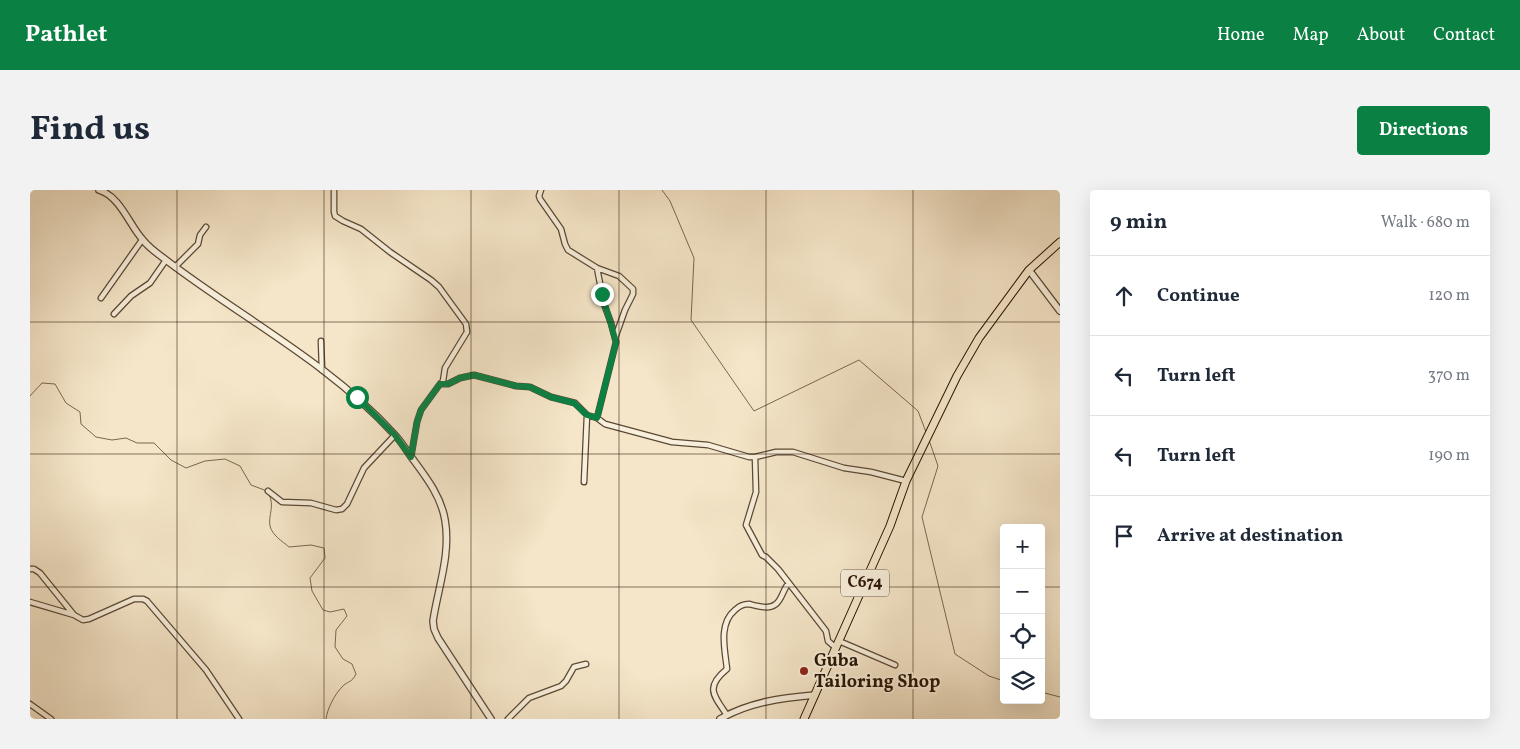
<!DOCTYPE html>
<html lang="en">
<head>
<meta charset="utf-8">
<style>
  body { margin:0; font-family:Vollkorn,serif; background:#f2f2f3; color:#1f2937 }
  .controls { position:absolute; right:15px; bottom:15px; display:grid; overflow:hidden; border-radius:5px; box-shadow:0 5px 20px #0002 }
  .controls button { width:45px; height:45px; display:grid; place-items:center; padding:0; border:0; border-bottom:1px solid #e0e1e3; background:#fff; color:#1f2937; font:25px sans-serif }
  .stop { position:absolute; width:15px; height:15px; margin:-11px; border:4px solid #0b8043; border-radius:50%; background:#fff }
  .stop.end { background:#0b8043; border-color:#fff; box-shadow:0 1px 5px #0008 }
  .list { margin:0; padding:0; list-style:none }
  h2 { display:flex; justify-content:space-between; align-items:center; height:65px; margin:0; padding:0 20px; font-size:21px }
  h2 small { font-size:16px; font-weight:400; color:#747a83 }
  .list li { display:grid; grid-template-columns:32px 1fr auto; gap:15px; align-items:center; box-sizing:border-box; height:80px; padding:0 20px; border-top:1px solid #e0e1e3 }
  .list b { display:block; font-size:19px; white-space:nowrap }
  .list em { font-size:16px; font-style:normal; color:#747a83 }
  .icon { flex:none; width:28px; height:28px; fill:none; stroke:currentColor; stroke-width:2; stroke-linecap:round; stroke-linejoin:round }
  .map { position:relative; flex:none; width:1030px; height:529px; overflow:hidden; border-radius:5px }
  header { display:flex; align-items:center; gap:30px; box-sizing:border-box; height:70px; padding:0 25px; background:#0b8043; color:#fff }
  header strong { font-size:24px }
  nav { display:flex; gap:28px; margin-inline-start:auto; font-size:18px }
  .intro { display:flex; align-items:center; justify-content:space-between; box-sizing:border-box; height:120px; padding:0 30px }
  h1 { margin:0; font-size:35px }
  .button { padding:12px 22px; border-radius:5px; background:#0b8043; color:#fff; font-size:18px; font-weight:700 }
  main { display:flex; gap:30px; padding:0 30px }
  aside { flex:1; background:#fff; border-radius:5px; box-shadow:0 5px 20px #0002 }
  .map>svg:first-child { display:block }
</style>
</head>
<body>
<header>
<strong>Pathlet</strong>
<nav><a>Home</a><a>Map</a><a>About</a><a>Contact</a></nav>
</header>
<div class="intro"><h1>Find us</h1><a class="button">Directions</a></div>
<main>
<div class="map">
<svg width="1030" height="529" viewBox="0 0 1030 529">
  <rect width="100%" height="100%" fill="#f5e6c9"/>
  <filter id="stains"><feTurbulence type="fractalNoise" baseFrequency=".004" numOctaves="4"/><feColorMatrix values="0 0 0 0 .2 0 0 0 0 .09 0 0 0 0 .02 0 0 0 .5 -.17"/></filter>
  <radialGradient id="worn" r=".72"><stop offset=".6" stop-color="#630" stop-opacity="0"/><stop offset="1" stop-color="#630" stop-opacity=".3"/></radialGradient>
  <g fill="none" stroke-linecap="round" stroke-linejoin="round">
    <!-- stream -->
    <path stroke="#796652" stroke-width="1" d="M632 0 640 11 664 68 661 130 724 221 829 170 888 221 896 242
      M0 206 12 193 25 194 36 213 50 222 51 234 66 247 82 250 96 248 107 253H124L141 270 156 278 175 271 195 269 210 276 221 295 237 301
      M899 250 908 276 892 327 925 464 959 486 974 491
      M239 304C245 317 238 325 240 336 242 345 252 351 259 357L281 355 294 358 295 368 280 388 282 401 293 420 300 422 314 419 317 426 306 440 305 457 313 469 322 474 326 484C322 493 317 491 312 497 305 504 297 519 296 529
      M1011 502 1030 507"/>
    <defs>
      <path id="minor" d="M304 0V22L305 26 313 31 331 39 360 62 401 90 409 97 436 134 437 142 415 178 413 191 410 194
        M511 0 509 6 510 9 531 39 535 54 538 60 567 78 589 86 603 99V104L595 120 585 148
        M145 77 168 54 170 45 176 37
        M71 108 112 50
        M84 124 101 106 120 93 136 70
        M291 151 292 180
        M567 228 586 152 581 133 574 114 567 78
        M381 267 387 232 391 220 410 194H418L430 188 444 185 486 196 500 197 521 207 545 213 557 225 567 228 575 234 642 252 678 255 719 267H725L746 262H763L814 278 841 282 876 291
        M725 267 726 302 716 335 732 365 736 367 748 379 796 441 798 451 806 458
        M554 292 557 225
        M238 301 252 312 281 313 306 320 312 319 317 314 334 278 365 245
        M0 379H4L10 383 44 425 53 430 59 429 104 409H113L117 411 176 480 209 529
        M0 412 44 425
        M809 451 865 475
        M0 514 21 529
        M697 525C683 505 675 497 697 479 695 460 688 434 705 420 709 416 714 414 719 414 727 416 739 420 746 414 752 409 753 400 758 394
        M478 529 499 508 531 496 536 491 544 477 556 474"/>
      <path id="tertiary" d="M69 0C91 7 99 35 113 50 119 58 128 64 136 70 212 128 298 172 364 244 371 251 376 260 382 268 396 287 411 306 415 330 421 364 408 398 403 431L404 439 408 448 461 529
        M999 80 1030 121
        M690 529C720 512 751 508 785 505"/>
      <path id="primary" d="M774 529 860 336 876 291 927 186 949 148 999 80 1030 52"/>
    </defs>
    <!-- minor casing -->
    <use href="#minor" stroke="#5b4834" stroke-width="7"/>
    <!-- tertiary casing -->
    <use href="#tertiary" stroke="#5b4834" stroke-width="8"/>
    <!-- primary casing -->
    <use href="#primary" stroke="#281303" stroke-width="9"/>
    <!-- minor -->
    <use href="#minor" stroke="#f8efdc" stroke-width="4.5"/>
    <!-- tertiary -->
    <use href="#tertiary" stroke="#f8efdc" stroke-width="5.5"/>
    <!-- primary -->
    <use href="#primary" stroke="#f5e6c9" stroke-width="7"/>
  </g>
  <g fill="none" stroke-linecap="round" stroke-linejoin="round">
    <!-- route -->
    <path stroke="#0b8043" stroke-width="6" d="M327 207 365 245 381 267 387 232 391 220 410 194H418L430 188 444 185 486 196 500 197 521 207 544 213 557 225 567 228 586 152 572 104"/>
  </g>
  <!-- grid -->
  <path fill="none" stroke="#281303" stroke-width="1" stroke-opacity="0.55" d="M147 0V529M294 0V529M441 0V529M589 0V529M736 0V529M883 0V529M0 132H1030M0 264H1030M0 397H974M1011 397H1030"/>
  <!-- markers -->
  <circle fill="#8f2418" stroke="#f8efdc" stroke-width="2" cx="774" cy="481" r="5"/>
  <g text-anchor="middle" dominant-baseline="central" stroke-width="4" stroke-linejoin="round" paint-order="stroke">
    <!-- shield labels -->
    <rect fill="#f8efdc" stroke="#654" stroke-width="1" x="811" y="379.5" width="48" height="27" rx="4"/>
    <g font-size="16" font-weight="bold" fill="#281303">
      <text x="835" y="393">C674</text>
    </g>
    <!-- poi labels -->
    <g font-size="18" font-weight="bold" fill="#281303" stroke="#f8efdc" text-anchor="start">
      <text x="784" y="471">Guba<tspan x="784" dy="21">Tailoring Shop</tspan></text>
    </g>
  </g>
  <rect width="100%" height="100%" filter="url(#stains)"/>
  <rect width="100%" height="100%" fill="url(#worn)"/>
</svg>
<div class="controls">
<button>+</button>
<button>−</button>
<button><svg class="icon" aria-label="locate" viewBox="0 0 24 24"><circle cx="12" cy="12" r="6"/><path d="M12 2v4M12 18v4M2 12h4M18 12h4"/></svg></button>
<button><svg class="icon" aria-label="layers" viewBox="0 0 24 24"><path d="M12 4l9 5-9 5-9-5zM3 14l9 5 9-5"/></svg></button>
</div>
<div class="stop" style="left:327px;top:207px"></div>
<div class="stop end" style="left:572px;top:104px"></div>
</div>
<aside>
<h2>9 min<small>Walk · 680 m</small></h2>
<ul class="list">
<li><svg class="icon" aria-label="ahead" viewBox="0 0 24 24"><path d="M12 20V5M6 11l6-6 6 6"/></svg><div><b>Continue</b></div><em>120 m</em></li>
<li><svg class="icon" aria-label="left" viewBox="0 0 24 24"><path d="M17 20v-9H6M10 6l-5 5 5 5"/></svg><div><b>Turn left</b></div><em>370 m</em></li>
<li><svg class="icon" aria-label="left" viewBox="0 0 24 24"><path d="M17 20v-9H6M10 6l-5 5 5 5"/></svg><div><b>Turn left</b></div><em>190 m</em></li>
<li><svg class="icon" aria-label="arrive" viewBox="0 0 24 24"><path d="M6 21V4h12l-3 4 3 4H6"/></svg><div><b>Arrive at destination</b></div></li>
</ul>
</aside>
</main>
</body>
</html>
